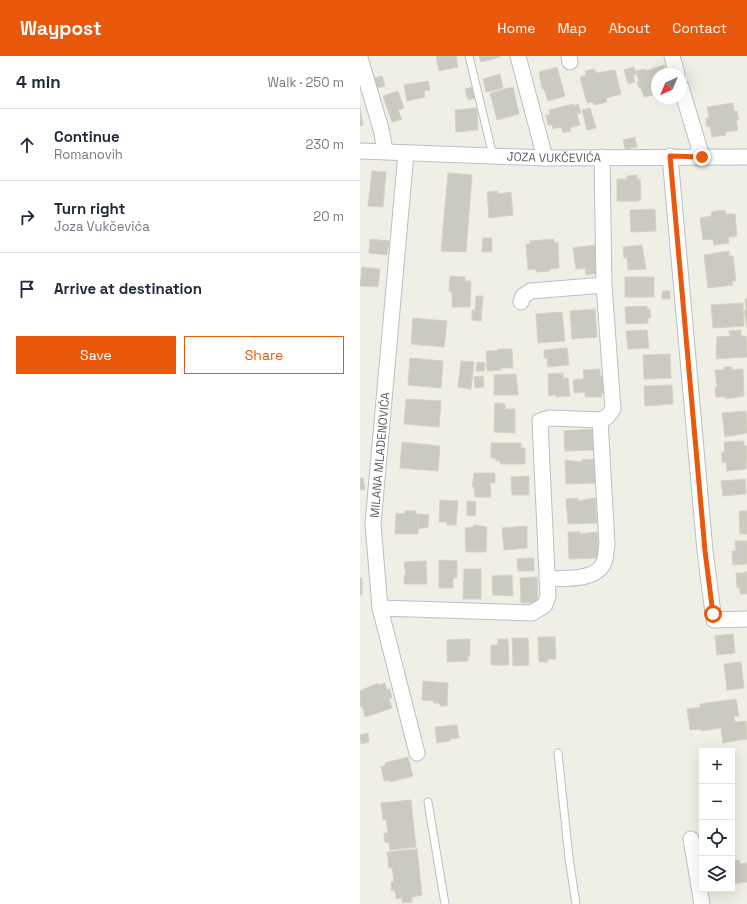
<!DOCTYPE html>
<html lang="en">
<head>
<meta charset="utf-8">
<style>
  body { margin:0; font-family:"Space Grotesk",sans-serif; background:#f6f6f7; color:#1f2937 }
  .controls { position:absolute; right:12px; bottom:12px; display:grid; overflow:hidden; border-radius:0px; box-shadow:0 4px 16px #0002 }
  .controls button { width:36px; height:36px; display:grid; place-items:center; padding:0; border:0; border-bottom:1px solid #e0e1e3; background:#fff; color:#1f2937; font:20px sans-serif }
  .compass { position:absolute; left:291px; top:12px; width:36px; height:36px; border-radius:50%; background:#fff; box-shadow:0 4px 16px #0002; rotate:224deg }
  .stop { position:absolute; width:12px; height:12px; margin:-9px; border:3px solid #ea580c; border-radius:50%; background:#fff }
  .stop.end { background:#ea580c; border-color:#fff; box-shadow:0 1px 4px #0008 }
  .list { margin:0; padding:0; list-style:none }
  h2 { display:flex; justify-content:space-between; align-items:center; height:52px; margin:0; padding:0 16px; font-size:17px }
  h2 small { font-size:13px; font-weight:400; color:#747a83 }
  .list li { display:grid; grid-template-columns:26px 1fr auto; gap:12px; align-items:center; box-sizing:border-box; height:72px; padding:0 16px; border-top:1px solid #e0e1e3 }
  .list b { display:block; font-size:15px; white-space:nowrap }
  .list p { margin:0; font-size:13px; white-space:nowrap; color:#747a83 }
  .list em { font-size:13px; font-style:normal; color:#747a83 }
  .actions { display:flex; gap:8px; padding:12px 16px }
  .actions a { flex:1; padding:9px 0; border:1px solid #ea580c; border-radius:0px; text-align:center; font-size:14px; color:#ea580c }
  .actions .main { background:#ea580c; color:#fff }
  .icon { flex:none; width:22px; height:22px; fill:none; stroke:currentColor; stroke-width:2; stroke-linecap:round; stroke-linejoin:round }
  .map { position:relative; flex:none; width:387px; height:848px; overflow:hidden }
  header { display:flex; align-items:center; gap:24px; box-sizing:border-box; height:56px; padding:0 20px; background:#ea580c; color:#fff }
  header strong { font-size:19px }
  nav { display:flex; gap:22px; margin-inline-start:auto; font-size:14px }
  main { display:flex }
  aside { flex:1; background:#fff }
  .map>svg:first-child { display:block }
</style>
</head>
<body>
<header>
<strong>Waypost</strong>
<nav><a>Home</a><a>Map</a><a>About</a><a>Contact</a></nav>
</header>
<main>
<aside>
<h2>4 min<small>Walk · 250 m</small></h2>
<ul class="list">
<li><svg class="icon" aria-label="ahead" viewBox="0 0 24 24"><path d="M12 20V5M6 11l6-6 6 6"/></svg><div><b>Continue</b><p>Romanovih</p></div><em>230 m</em></li>
<li><svg class="icon" aria-label="right" viewBox="0 0 24 24"><path d="M7 20v-9h11M14 6l5 5-5 5"/></svg><div><b>Turn right</b><p>Joza Vukčevića</p></div><em>20 m</em></li>
<li><svg class="icon" aria-label="arrive" viewBox="0 0 24 24"><path d="M6 21V4h12l-3 4 3 4H6"/></svg><div><b>Arrive at destination</b></div></li>
</ul>
<div class="actions"><a class="main">Save</a><a>Share</a></div>
</aside>
<div class="map">
<svg width="387" height="848" viewBox="0 0 387 848">
  <rect width="100%" height="100%" fill="#f0efe6"/>
  <!-- building -->
  <path fill="#cbcac2" stroke="#d6d2c3" d="M76 0H96L98 11 79 15Z
    M119 0H140V1L121 6Z
    M304 9 306 18H297V38L284 41 281 32H279L277 26 279 25 276 15 285 13 286 15Z
    M197 11 205 40 188 45 184 33H182L179 16Z
    M274 11 276 18 273 19 275 26 268 28 264 14Z
    M234 13 236 17 255 14 261 38 246 42 247 46 234 49 233 46 227 47 220 21 226 19 225 15Z
    M140 18 143 32 126 36 123 23Z
    M22 20 25 30 13 33 10 23Z
    M68 25 70 34 64 35 65 41 47 45 44 29Z
    M112 31 115 42 108 44 105 33Z
    M153 31 159 58 137 64 130 37Z
    M38 35 44 52 38 54 42 63 32 66 23 40Z
    M373 47 374 55H377L379 64H376L378 74 366 76V79L352 81 350 70 347 71 346 62H349L347 51Z
    M213 48V50L218 48 221 57 217 58 220 69 210 72 211 75 203 77 201 71 193 73 192 69H188L186 59H190L189 54Z
    M0 51 3 69 0 70Z
    M117 52 118 74 96 76 95 54Z
    M230 52 236 72 227 74 222 54Z
    M275 81 277 91 265 93 263 84Z
    M12 115 26 116 23 151 8 150Z
    M88 117 112 119 106 196 81 195Z
    M277 119V123H280L281 143 278 145H257V123H267V120Z
    M138 135V138L151 136 153 159 129 162 127 136Z
    M295 153 296 175 271 176 270 154Z
    M365 154 366 158H375L377 180 368 181 369 187 354 189 353 183 343 184 340 162 352 160 351 156Z
    M123 182H132V196H122Z
    M10 183 29 185 27 199 9 197Z
    M194 183V187L198 186 199 212 190 213V215L176 216V213L168 214 166 188H170V185Z
    M235 189 239 217 226 219 225 212 216 213 213 192Z
    M282 189 286 213 268 214 267 202H264L263 191Z
    M369 195V200H373L376 225H372L373 229 348 232 344 199Z
    M2 211 20 213 18 231 0 230Z
    M90 220 105 221V225H111L110 251H92V236H89Z
    M265 221H294V241H265Z
    M302 235H310V243H302Z
    M116 240H123L121 265 112 264V254H115Z
    M385 243H387V272L384 255 386 254Z
    M383 247 384 270 353 272 351 249Z
    M287 250V253H290L291 262H288V267L266 268 265 251Z
    M235 253 237 281 212 283 210 255Z
    M202 256 205 285 178 287 176 258Z
    M53 262 87 265 84 291 51 288Z
    M287 274 289 292 268 293 266 275Z
    M381 274V280H386L387 301 356 303 357 281 370 280 369 275Z
    M207 292 209 309 188 311 187 302H184V294Z
    M138 293H152L153 312H141V314L127 315 126 295H137Z
    M310 298 311 322 284 323 283 299Z
    M50 302 83 305 81 332 48 329Z
    M101 305 114 306 111 333 98 331Z
    M117 306 125 307 124 315H116Z
    M364 311H372V314L383 313 384 340 366 343V341H356L355 331H357L355 314H364Z
    M240 313V320H244L245 337H241L242 341H225V336L214 337 213 324 224 323 223 314Z
    M203 317V322H208L210 340 196 341 195 339 189 340 188 318Z
    M156 318 158 339H134V319Z
    M123 320 124 331 115 332 114 321Z
    M312 329 313 348 285 350 284 330Z
    M46 343 81 345 79 371 44 368Z
    M135 347 145 348V353H155V377L134 376Z
    M386 355 387 377 365 381 362 357Z
    M234 373 235 394 205 395 204 375Z
    M384 385V390H387L386 413 367 415 366 406 362 407V396H365L364 386Z
    M42 386 80 390 78 415 40 412Z
    M131 387H161V392H165V408H140V405H136V402H131Z
    M234 403 236 427 206 428 205 404 222 406V404Z
    M114 417H135V427H130L131 441H115L114 431H112Z
    M169 420V439H152L151 421Z
    M0 422H3L5 433 0 434Z
    M385 423 386 438 363 440 361 425Z
    M218 442V445L235 442 237 467 208 468 206 443Z
    M80 444 98 445 96 469H87V466H79Z
    M107 445 116 446 115 460 107 459Z
    M45 455H56V458H58V478H35L36 457 45 458Z
    M379 455H387V478H380Z
    M58 458 69 459 68 471 58 473Z
    M114 469 127 471 126 496H106L105 472 114 471Z
    M167 470V492L144 494 142 472Z
    M208 476H220V478L237 476 239 502 209 503Z
    M375 485H387V508L373 509 372 495H376Z
    M174 502V515H158L157 503Z
    M79 504 97 505V522H93V532H79Z
    M66 505 67 528H44V520L46 519 44 506Z
    M104 513H121V543H103Z
    M384 516H387V538H380V532H377L376 517H384Z
    M152 519 153 540 133 539 132 520Z
    M177 521 178 547H161L160 522Z
    M0 522H2V539H0Z
    M373 578 375 597 357 599 355 580Z
    M178 581H195L196 603H188V606H179Z
    M152 582H168L169 609 153 610Z
    M110 583V600H108V605L87 606V584Z
    M138 583H148L149 609H131V589H138Z
    M381 606 384 632 367 634 364 608Z
    M63 625 88 627 87 650H80V647H74V645L62 644Z
    M18 627 19 629 25 627 27 634 30 633 32 642 29 643 32 652 5 661 2 650 0 651V635Z
    M376 643 379 660H374L375 666 386 665 387 683 363 687 361 672 341 675V673L330 674 327 653 340 651V648Z
    M97 669 99 682 90 683V685L77 687 75 671Z
    M8 677 9 686 1 688 0 679Z
    M48 701 53 720 30 726 29 724 24 725 21 711 26 709 25 707Z
    M51 744 56 791 30 794 29 787 25 786 24 777H28L26 763 23 764 21 747Z
    M57 793 62 839 52 841V846L42 847V842L36 843 35 835 31 834V826H34L32 812H29L27 796Z
    M379 804 380 808 387 807V826L372 828V805Z"/>
  <g fill="none" stroke-linecap="round" stroke-linejoin="round">
    <defs>
      <path id="service" d="M109 0 133 100
        M198 697 209 802 216 848
        M68 746 85 848"/>
      <g id="minor">
        <path d="M158 0 185 102"/>
        <path d="M209 0 210 6"/>
        <path d="M312 0 317 18"/>
        <path d="M0 2 21 73 25 95"/>
        <path d="M321 31 342 101"/>
        <path id="s1" d="M0 95 185 102 387 101"/>
        <path d="M46 97 13 468 20 552 57 697"/>
        <path d="M310 100 345 495 353 557 354 564 387 563"/>
        <path d="M161 246 163 240 171 235 244 229"/>
        <path d="M187 523C204 522 240 526 245 503 246 498 246 493 247 488L240 364"/>
        <path d="M20 552 172 557 185 549 188 540 180 365 190 362 240 364 247 361 253 353 244 229 242 101"/>
        <path d="M331 783 342 848"/>
      </g>
    </defs>
    <!-- service casing -->
    <use href="#service" stroke="#bdbec5" stroke-width="9"/>
    <!-- minor casing -->
    <use href="#minor" stroke="#bdbec5" stroke-width="17"/>
    <!-- service -->
    <use href="#service" stroke="#fff" stroke-width="7"/>
    <!-- minor -->
    <use href="#minor" stroke="#fff" stroke-width="15"/>
  </g>
  <g fill="none" stroke-linecap="round" stroke-linejoin="round">
    <!-- route -->
    <path stroke="#ea580c" stroke-width="5" d="M342 101 310 100 345 495 353 558"/>
  </g>
  <g text-anchor="middle" dominant-baseline="central" stroke-width="4" stroke-linejoin="round" paint-order="stroke">
    <!-- street labels -->
    <g font-size="12" fill="#5d6067" stroke="#fff">
      <text stroke="none"><textPath href="#s1" startOffset="194">JOZA VUKČEVIĆA</textPath></text>
      <text transform="translate(20 399) rotate(-85)">MILANA MLADENOVIĆA</text>
    </g>
  </g>
</svg>
<div class="controls">
<button>+</button>
<button>−</button>
<button><svg class="icon" aria-label="locate" viewBox="0 0 24 24"><circle cx="12" cy="12" r="6"/><path d="M12 2v4M12 18v4M2 12h4M18 12h4"/></svg></button>
<button><svg class="icon" aria-label="layers" viewBox="0 0 24 24"><path d="M12 4l9 5-9 5-9-5zM3 14l9 5 9-5"/></svg></button>
</div>
<svg class="compass" viewBox="-18 -18 36 36"><path d="M0-13l5 13h-10z" fill="#e53935"/><path d="M0 13l5-13h-10z" fill="#747a83"/></svg>
<div class="stop" style="left:353px;top:558px"></div>
<div class="stop end" style="left:342px;top:101px"></div>
</div>
</main>
</body>
</html>
